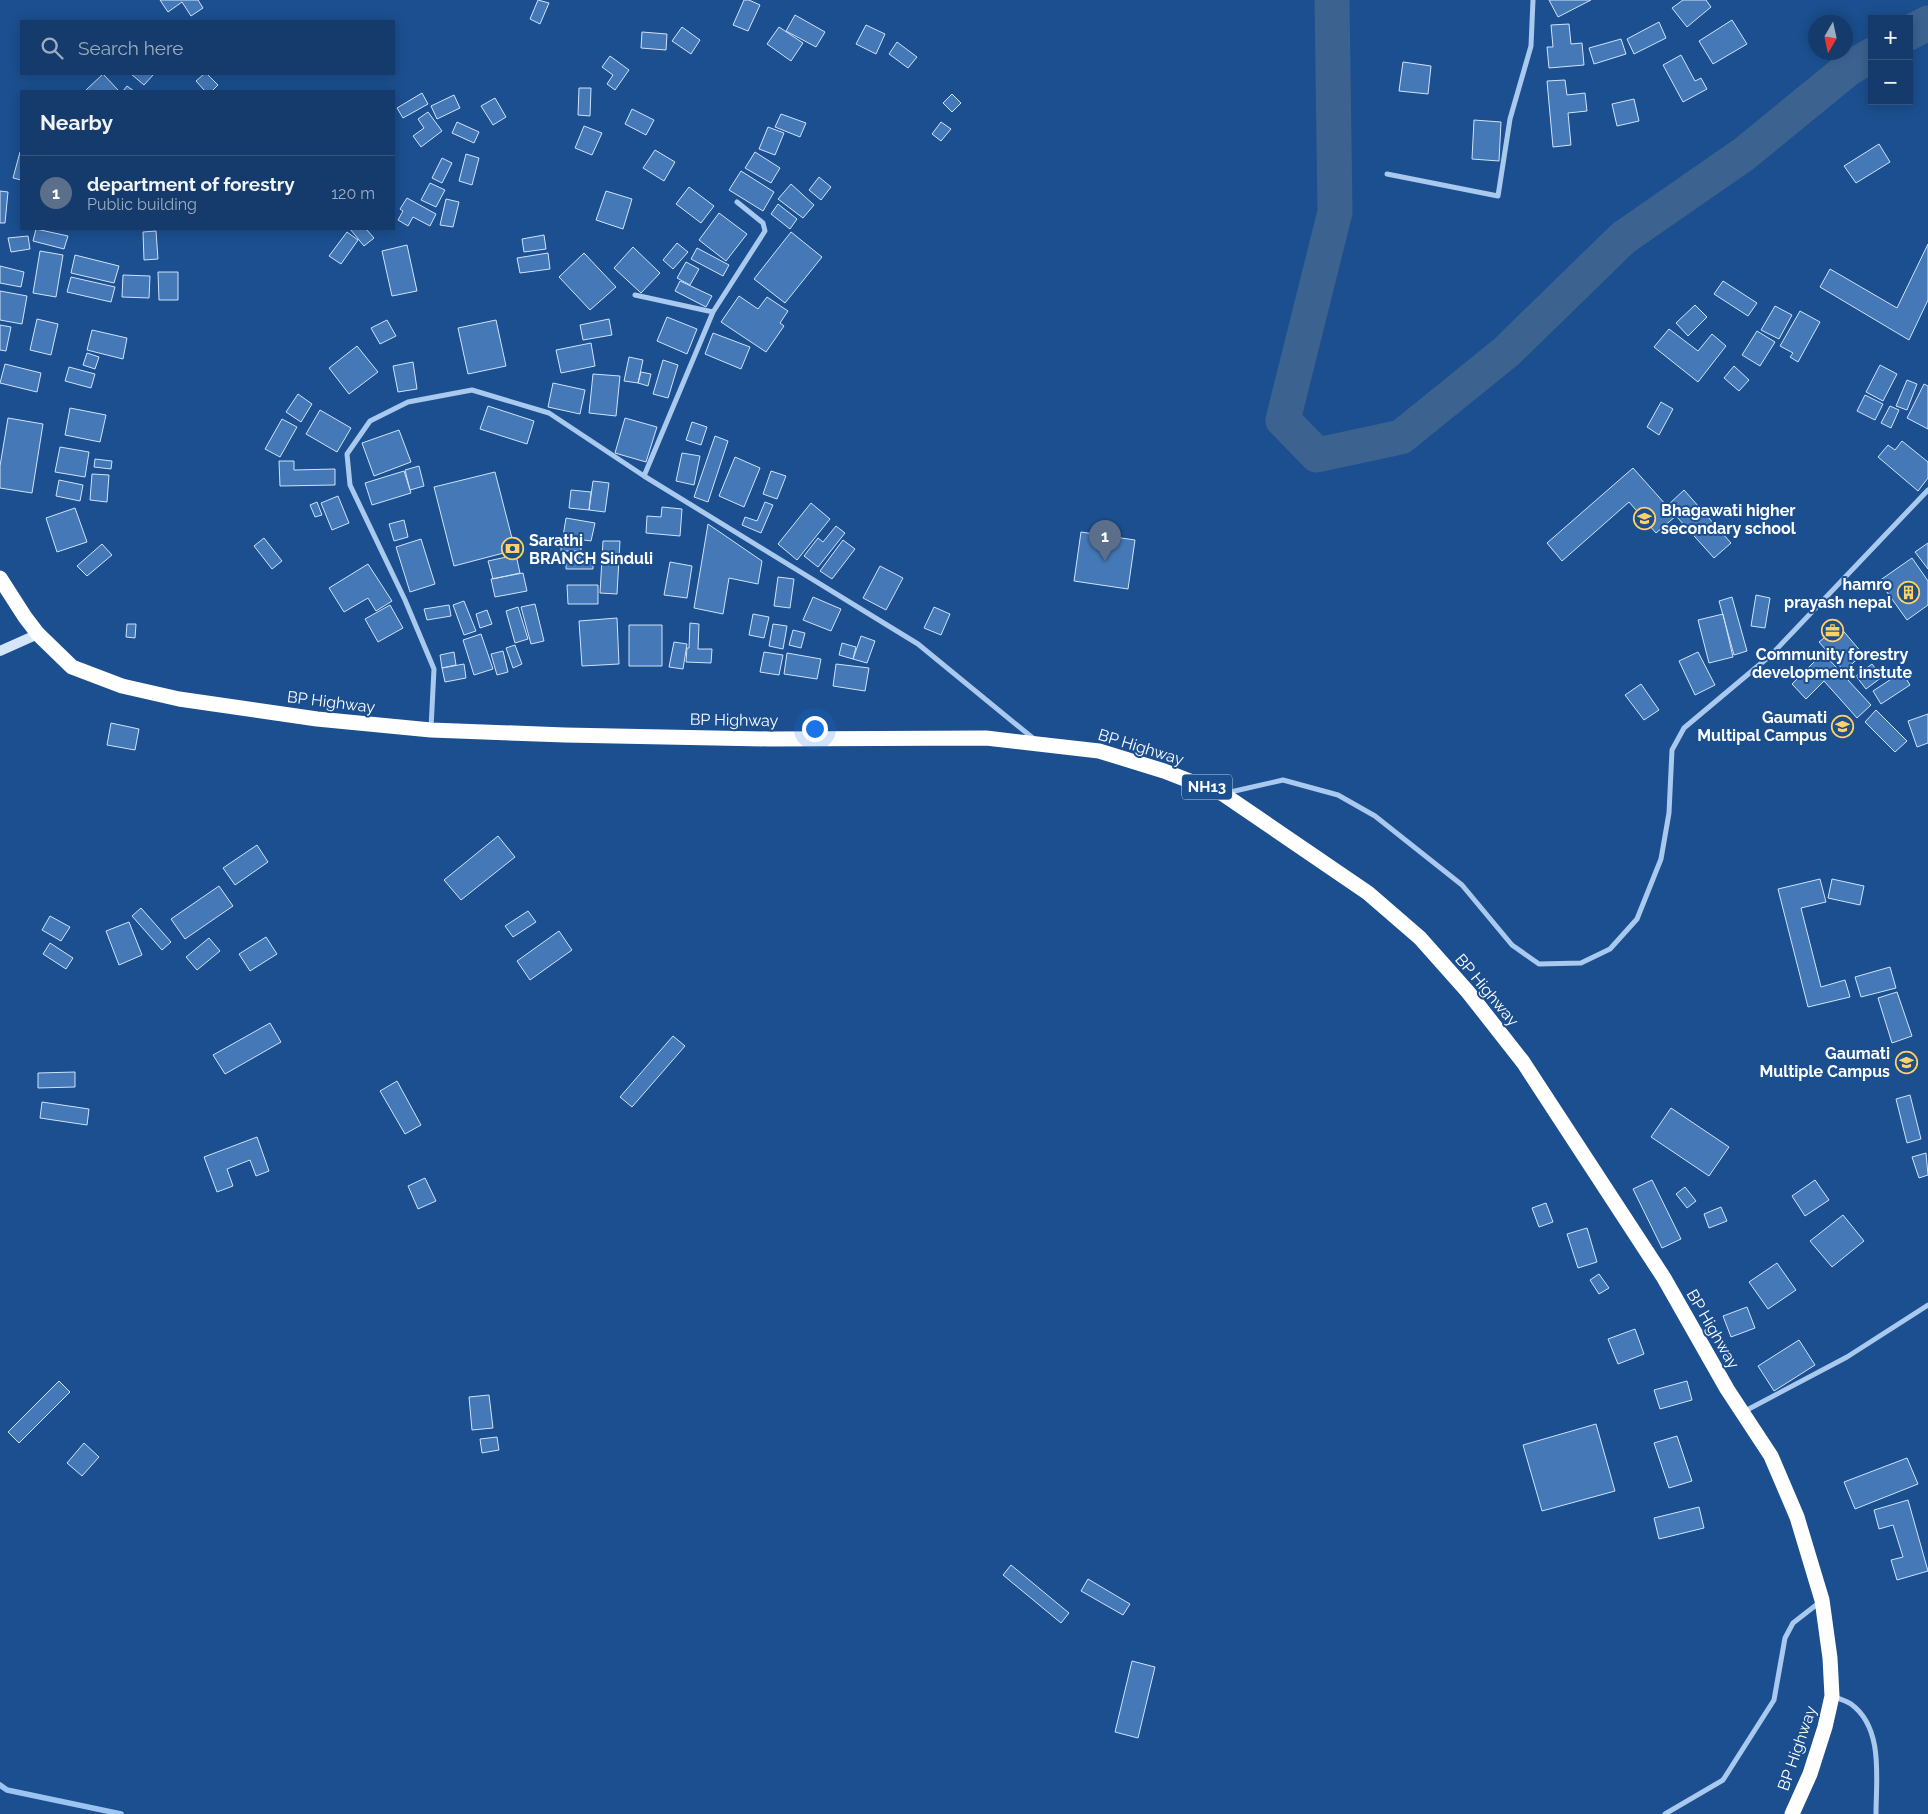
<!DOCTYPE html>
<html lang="en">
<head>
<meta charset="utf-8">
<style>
  body { margin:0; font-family:Raleway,sans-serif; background:#214673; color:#f1f3f6 }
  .controls { position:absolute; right:15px; top:15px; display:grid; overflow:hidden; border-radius:0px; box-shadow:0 2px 12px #0003 }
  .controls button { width:45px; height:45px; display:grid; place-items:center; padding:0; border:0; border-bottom:1px solid #33557e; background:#143b6b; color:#f1f3f6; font:25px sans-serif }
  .compass { position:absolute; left:1808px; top:15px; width:45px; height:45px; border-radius:50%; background:#143b6b; box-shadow:0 2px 12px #0003; rotate:189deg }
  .you { position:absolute; left:814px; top:728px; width:18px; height:18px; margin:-12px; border:4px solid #fff; border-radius:50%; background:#1a73e8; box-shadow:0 0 0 8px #1a73e833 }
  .badge { display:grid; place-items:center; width:32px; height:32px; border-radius:50%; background:#8abfa5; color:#fff; font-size:16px; font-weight:700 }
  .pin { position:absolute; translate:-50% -41px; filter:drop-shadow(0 1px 2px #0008) }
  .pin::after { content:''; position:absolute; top:26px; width:18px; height:15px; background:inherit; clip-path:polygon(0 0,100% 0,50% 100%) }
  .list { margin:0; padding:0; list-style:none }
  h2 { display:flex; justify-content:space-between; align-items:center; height:65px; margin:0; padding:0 20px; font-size:21px }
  h2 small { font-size:16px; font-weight:400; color:#9dadc1 }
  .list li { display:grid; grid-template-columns:32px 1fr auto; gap:15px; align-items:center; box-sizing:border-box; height:75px; padding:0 20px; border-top:1px solid #33557e }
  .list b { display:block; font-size:19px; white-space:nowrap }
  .list p { margin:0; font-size:16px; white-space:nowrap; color:#9dadc1 }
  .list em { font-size:16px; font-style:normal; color:#9dadc1 }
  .icon { flex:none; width:28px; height:28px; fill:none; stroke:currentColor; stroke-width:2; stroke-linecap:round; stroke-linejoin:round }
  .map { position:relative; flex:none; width:1928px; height:1814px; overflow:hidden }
  .search { position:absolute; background:#143b6b; box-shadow:0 2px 12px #0003; left:20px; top:20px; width:375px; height:55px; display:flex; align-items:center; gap:12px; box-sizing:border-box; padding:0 18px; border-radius:0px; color:#9dadc1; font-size:19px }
  .panel { position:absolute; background:#143b6b; box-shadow:0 2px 12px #0003; left:20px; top:90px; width:375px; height:140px; border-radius:0px }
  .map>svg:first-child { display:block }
</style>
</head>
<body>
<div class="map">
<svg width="1928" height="1814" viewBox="0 0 1928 1814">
  <rect width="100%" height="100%" fill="#1b4f8f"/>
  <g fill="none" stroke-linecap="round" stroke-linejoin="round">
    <!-- stream -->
    <path stroke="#9cc4f0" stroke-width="5.5" d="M0 1785 7 1790 121 1814"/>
    <!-- river -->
    <path stroke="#3c6290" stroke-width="35" d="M1332 0 1335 212 1283 420 1317 455 1401 437 1506 352 1623 238 1744 154 1848 69 1872 55
      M1909 33 1928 23"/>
  </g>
  <!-- building -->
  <path fill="#4478b7" stroke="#cfe3fa" d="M160 0H198L203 8 191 16 182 2 168 12Z
    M538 0 549 3 540 24 530 19Z
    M744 0H749L760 5 748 31 733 25Z
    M1549 0H1591L1558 17Z
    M1683 0H1706L1711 7 1687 27 1672 8Z
    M795 15 825 32 816 47 786 31Z
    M1732 20 1747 44 1713 64 1699 41Z
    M1659 22 1666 38 1634 54 1627 39Z
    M1569 24 1571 44 1582 43 1584 65 1549 68 1547 47H1553L1551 25Z
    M866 25 885 34 876 54 856 44Z
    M682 27 700 40 691 54 672 41Z
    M779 27 803 43 791 61 767 44Z
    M642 32 667 34 666 50 641 48Z
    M1621 39 1626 54 1594 64 1589 48Z
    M897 42 917 57 908 68 889 54Z
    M1681 55 1695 81 1701 78 1707 89 1683 102 1663 65Z
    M610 56 629 70 615 90 607 84 613 75 602 67Z
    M1403 62 1431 66 1428 94 1399 91Z
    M103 74 119 91H85Z
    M131 74H154L144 85Z
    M204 74H207L218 85 212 91H205L196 81Z
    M1565 80 1567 95 1585 93 1587 111 1568 113 1571 145 1553 147 1547 81Z
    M127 86 134 91H123Z
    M579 88H591L590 116 578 115Z
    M422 93 428 104 403 118 397 108Z
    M952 94 961 103 952 112 943 103Z
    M454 95 460 108 437 119 431 106Z
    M495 98 506 117 493 125 481 106Z
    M1634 99 1639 121 1617 126 1612 104Z
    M632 109 654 120 646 135 625 124Z
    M428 112 442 131 421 147 413 136 424 128 418 119Z
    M781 114 806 123 800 137 775 127Z
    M1474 120 1501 122 1499 161 1472 159Z
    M457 122 479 132 474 143 452 133Z
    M941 122 951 129 941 141 932 134Z
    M584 126 602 133 592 155 575 148Z
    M768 127 784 133 775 155 759 149Z
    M1879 144 1890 162 1856 183 1844 166Z
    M655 150 675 162 664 181 643 168Z
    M20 152 21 153V180L13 178Z
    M755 152 780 168 771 183 745 168Z
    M466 154 479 158 472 185 459 181Z
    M442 158 452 163 442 183 432 178Z
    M741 171 774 192 763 211 729 190Z
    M819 177 831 187 821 200 809 190Z
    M430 183 445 190 436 207 421 200Z
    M791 184 814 205 803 218 778 199Z
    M689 187 714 206 701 223 676 204Z
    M0 191 8 192 5 223H0Z
    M606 191 632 199 623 229 596 220Z
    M407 198 436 214 430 226 413 217 408 226 398 220 403 211 400 209Z
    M446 199 459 202 453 227 440 225Z
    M778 204 797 219 790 229 771 214Z
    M719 213 747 234 726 261 699 240Z
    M36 229 68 236 64 249 33 241Z
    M350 229H366L374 238 364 246Z
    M156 231 158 259 144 260 143 232Z
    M347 232 358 240 341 264 329 256Z
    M791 232 822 257 785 303 754 279Z
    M544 235 546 249 524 252 522 239Z
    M28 236 30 249 11 252 8 238Z
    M677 243 688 252 673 269 663 260Z
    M1928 244V300L1909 340 1820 287 1830 269 1897 308Z
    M407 245 417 291 392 296 382 251Z
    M633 247 660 273 641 293 614 268Z
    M697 248 729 265 723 276 691 259Z
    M40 251 63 255 56 297 33 293Z
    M548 253 550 269 520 273 517 258Z
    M584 253 616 287 590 310 559 277Z
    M75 255 119 266 114 283 71 273Z
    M686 262 699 269 690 285 677 278Z
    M0 266 24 272 21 287 0 283Z
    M158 272H178V300H159Z
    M123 275 150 276 149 298 122 297Z
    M71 277 115 287 111 302 67 292Z
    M680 281 712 296 706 307 675 291Z
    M1723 281 1757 303 1748 316 1714 294Z
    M0 291 27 296 22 324 0 320Z
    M739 296 758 309 767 297 788 311 780 323 784 326 766 352 721 322Z
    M1695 305 1707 317 1688 336 1676 323Z
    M1775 306 1792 315 1779 339 1761 330Z
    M1800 311 1820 322 1798 362 1790 357 1793 353 1780 346Z
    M667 317 697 329 687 354 657 341Z
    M37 319 58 324 51 355 30 350Z
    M609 319 612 335 583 340 580 325Z
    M387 320 396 336 380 344 371 328Z
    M496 320 506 366 468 374 458 328Z
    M0 325 11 327 6 351 0 350Z
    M1669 329 1698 351 1712 334 1726 346 1698 382 1654 347Z
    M92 330 127 338 123 359 87 350Z
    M1757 331 1775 342 1760 366 1742 355Z
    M713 333 750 347 741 369 705 354Z
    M591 343 595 366 561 373 556 350Z
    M357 346 378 372 349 394 329 368Z
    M87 353 99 357 95 369 83 365Z
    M629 357 643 360 638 383 624 381Z
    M663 360 678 365 668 398 653 394Z
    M413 362 417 389 398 392 393 366Z
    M5 364 41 373 37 392 0 383Z
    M1880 365 1897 374 1883 401 1866 392Z
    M1734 366 1749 380 1739 391 1724 378Z
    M69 367 95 374 91 388 65 381Z
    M641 372 651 374 648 386 638 383Z
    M593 374 620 376 616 416 589 413Z
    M1907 380 1917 384 1907 410 1896 406Z
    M553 383 585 390 580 414 548 407Z
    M1924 384 1928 386V429L1907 418Z
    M298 394 312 404 301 422 286 412Z
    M1865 395 1883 404 1875 420 1857 411Z
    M1661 402 1673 409 1659 435 1647 427Z
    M488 406 534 421 527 444 480 429Z
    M1890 406 1899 410 1891 428 1881 423Z
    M70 408 106 415 100 442 65 435Z
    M320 410 351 428 337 452 306 434Z
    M8 418 43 424 32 493 0 488V466Z
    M625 418 657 427 646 462 615 453Z
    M282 419 297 427 280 457 265 449Z
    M692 422 707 427 701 445 686 440Z
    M399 430 411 462 374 476 362 443Z
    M715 436 728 441 708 502 694 497Z
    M1902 441 1928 462V478L1918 491 1878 457 1888 445 1895 450Z
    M60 447 89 452 85 477 55 472Z
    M682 453 700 456 694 485 676 481Z
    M735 457 760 468 744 507 719 496Z
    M95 459 112 461 111 469 94 467Z
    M279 461H294V470L335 469V485L280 486Z
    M419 466 424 486 410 490 405 470Z
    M1633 468 1667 506 1684 490 1731 543 1714 558 1676 516 1656 533 1629 502 1562 561 1547 543Z
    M404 471 411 493 372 505 365 483Z
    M771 471 786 476 777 499 763 494Z
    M495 472 515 550 454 566 434 487Z
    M92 474 109 475 107 502 90 500Z
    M59 480 83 485 80 501 56 496Z
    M593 481 609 483 605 512 589 510Z
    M571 490 591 492 589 510 569 508Z
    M338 496 349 523 332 530 321 503Z
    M317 502 322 515 315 517 310 505Z
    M765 502 773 505 761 533 742 525 745 517 757 521Z
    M811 503 830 519 797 560 778 544Z
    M662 507 682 509 680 536 646 533 647 516 661 517Z
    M75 508 87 542 57 552 46 518Z
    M566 518 595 523 591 541 563 537Z
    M404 520 408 537 394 541 389 524Z
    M708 524 762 561 758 584 729 578 723 614 694 608Z
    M836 526 845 533 818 567 804 556 818 538 823 542Z
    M1081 532 1135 540 1128 589 1074 581Z
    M264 538 282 561 272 569 254 546Z
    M421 539 435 584 410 592 396 547Z
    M843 540 855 549 832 579 820 571Z
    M603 541H620L617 594 600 593Z
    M1928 543V569L1915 552Z
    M102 544 112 555 87 576 77 566Z
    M561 544H581V551H561Z
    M516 555 520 573 493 579 488 561Z
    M566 557H593V569H566Z
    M1912 558 1928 581V605L1907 620 1879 581Z
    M670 562 692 566 687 598 664 595Z
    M368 564 392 601 376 611 368 598 344 612 329 588Z
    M880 566 903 578 886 610 863 598Z
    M523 573 527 591 495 597 491 579Z
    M778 577 794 579 790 608 774 606Z
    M567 585H598V604H568Z
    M1756 595 1770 598 1765 628 1751 626Z
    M813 597 841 609 831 631 803 620Z
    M1732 597 1747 651 1734 655 1719 601Z
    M464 601 476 631 464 635 453 605Z
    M535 604 544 641 531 644 521 607Z
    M390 605 403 628 378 642 365 619Z
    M449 605 451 616 427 620 424 609Z
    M518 607 528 639 515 643 506 611Z
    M934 607 950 614 941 635 924 628Z
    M487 610 492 624 480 628 476 614Z
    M753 614 769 617 764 638 749 635Z
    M1723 614 1733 657 1709 663 1698 620Z
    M617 618 619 664 582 666 579 621Z
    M690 623 699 624 698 649H712L711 663 686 662 687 648H689Z
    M127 624H136L135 638 126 637Z
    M773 624 787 626 783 649 769 646Z
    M629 625H662V666H629Z
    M1839 626 1863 654 1844 671 1819 642Z
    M793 630 805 633 801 648 789 645Z
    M481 634 493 669 474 675 463 640Z
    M861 636 875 641 867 663 853 659Z
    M674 642 687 644 683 669 669 667Z
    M842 643 856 647 853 659 839 655Z
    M515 645 522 664 513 668 506 648Z
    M503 651 508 672 497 675 491 654Z
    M454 652 456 665 442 668 440 655Z
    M764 652 783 655 779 675 760 672Z
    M1698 652 1715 685 1695 695 1679 661Z
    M787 653 821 659 817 679 784 674Z
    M1823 653 1871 705 1857 718 1824 681 1806 699 1792 684Z
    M464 664 466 678 445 682 442 668Z
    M836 664 869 668 865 691 833 686Z
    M1872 664 1882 677 1866 689 1856 676Z
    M1902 672 1910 685 1881 704 1873 691Z
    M1641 684 1659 710 1644 720 1625 695Z
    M1876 710 1907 741 1895 752 1865 722Z
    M1928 714V743L1917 747 1908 721Z
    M111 723 139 729 135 750 107 745Z
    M498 836 515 857 461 900 444 880Z
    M257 845 268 862 235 885 223 868Z
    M1820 879 1826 902 1801 908 1821 987 1845 980 1850 997 1808 1007 1778 889Z
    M1832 879 1864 886 1860 905 1828 898Z
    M219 886 233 906 185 939 171 919Z
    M141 908 171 942 162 950 132 916Z
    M528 911 536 922 513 937 505 926Z
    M50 916 70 927 61 941 42 930Z
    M129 922 142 955 119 965 106 931Z
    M559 931 572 950 530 980 517 961Z
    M266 937 277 954 250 971 239 954Z
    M209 938 220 951 197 970 186 957Z
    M50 943 73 958 66 969 43 954Z
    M1890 967 1896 988 1861 997 1855 977Z
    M1897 992 1912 1036 1892 1043 1878 998Z
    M270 1023 281 1042 225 1074 213 1055Z
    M673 1036 685 1046 632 1107 620 1097Z
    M75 1072V1087L38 1088V1073Z
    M397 1081 421 1125 405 1134 380 1091Z
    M1910 1095 1921 1139 1907 1143 1896 1099Z
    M42 1102 89 1109 87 1125 40 1118Z
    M1671 1108 1729 1147 1709 1176 1651 1137Z
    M257 1137 269 1171 256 1176 250 1160 227 1169 233 1186 217 1192 204 1157Z
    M1926 1153 1928 1175 1919 1178 1912 1157Z
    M425 1178 436 1201 418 1209 408 1186Z
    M1652 1180 1681 1239 1662 1248 1633 1189Z
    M1815 1180 1829 1200 1805 1216 1792 1196Z
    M1685 1187 1696 1201 1687 1208 1676 1194Z
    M1546 1203 1553 1222 1539 1227 1532 1208Z
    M1721 1207 1727 1221 1709 1228 1704 1214Z
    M1843 1215 1864 1241 1832 1267 1810 1241Z
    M1587 1228 1597 1262 1578 1268 1567 1234Z
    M1777 1263 1796 1290 1768 1309 1749 1282Z
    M1599 1274 1609 1288 1599 1294 1590 1280Z
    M1747 1307 1755 1328 1731 1337 1723 1316Z
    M1635 1329 1644 1354 1618 1364 1608 1339Z
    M1799 1340 1815 1365 1774 1391 1758 1366Z
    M59 1381 70 1392 19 1443 8 1432Z
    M1687 1381 1692 1400 1660 1409 1654 1390Z
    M489 1395 493 1428 472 1430 469 1397Z
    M1596 1424 1615 1491 1542 1511 1523 1445Z
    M1677 1436 1692 1481 1669 1488 1654 1443Z
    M497 1437 499 1450 482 1453 480 1439Z
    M84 1443 99 1457 82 1476 67 1463Z
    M1907 1458 1918 1484 1855 1509 1844 1482Z
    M1908 1500 1928 1571 1897 1580 1891 1560 1903 1557 1893 1525 1879 1529 1874 1510Z
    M1699 1507 1704 1528 1659 1539 1654 1518Z
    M1011 1565 1069 1613 1061 1623 1003 1575Z
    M1088 1579 1130 1604 1123 1615 1081 1591Z
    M1132 1661 1155 1667 1138 1738 1115 1732Z"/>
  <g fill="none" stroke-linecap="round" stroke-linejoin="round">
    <!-- street -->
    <path stroke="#a9c9ee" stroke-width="5" d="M1387 174 1498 196 1510 119 1531 46 1533 0
      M635 295 713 312
      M644 476 713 312 765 231 763 223 737 202
      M431 728 434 669 405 600 350 485 347 454 370 421 408 402 472 390 549 413 644 476 918 644 1034 739
      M1226 793 1283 780 1338 795 1375 816 1462 885 1512 945 1539 964 1581 963 1610 949 1637 919 1661 859 1669 813 1672 750 1684 728 1771 655 1928 490
      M1745 1411 1847 1357 1928 1305
      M1833 1696C1839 1699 1847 1701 1851 1704 1884 1728 1876 1779 1876 1814
      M1665 1814 1723 1780 1774 1700 1785 1638 1793 1623 1820 1602"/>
    <!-- secondary -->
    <path stroke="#d6e6fa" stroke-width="10" d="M0 651 38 634"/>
    <!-- highway -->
    <path stroke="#fff" stroke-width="15" d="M0 578 25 617 38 634 72 667 122 686 179 699 317 719 431 730 565 735 769 739 986 738 1099 751 1164 771 1223 794 1368 893 1420 938 1468 992 1523 1062 1664 1278 1727 1389 1771 1456 1797 1517 1822 1600 1830 1658 1832 1696 1825 1727 1810 1774 1792 1814"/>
  </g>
  <!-- icons -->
  <defs>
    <symbol id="school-ring" viewBox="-11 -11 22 22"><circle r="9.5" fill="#1b4f8f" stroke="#ffd166" stroke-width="1.5"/><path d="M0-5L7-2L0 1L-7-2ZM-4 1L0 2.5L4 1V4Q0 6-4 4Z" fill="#ffd166"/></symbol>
    <symbol id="bank-ring" viewBox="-11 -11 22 22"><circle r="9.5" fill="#1b4f8f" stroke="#ffd166" stroke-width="1.5"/><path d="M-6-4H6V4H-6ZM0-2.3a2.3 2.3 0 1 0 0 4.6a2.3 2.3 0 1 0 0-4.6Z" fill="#ffd166"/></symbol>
    <symbol id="building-ring" viewBox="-11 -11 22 22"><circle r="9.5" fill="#1b4f8f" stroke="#ffd166" stroke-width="1.5"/><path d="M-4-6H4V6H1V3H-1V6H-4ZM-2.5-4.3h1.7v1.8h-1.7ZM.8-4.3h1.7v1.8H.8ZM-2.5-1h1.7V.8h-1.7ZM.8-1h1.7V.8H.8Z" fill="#ffd166"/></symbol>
    <symbol id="office-ring" viewBox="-11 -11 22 22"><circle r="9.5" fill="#1b4f8f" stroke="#ffd166" stroke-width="1.5"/><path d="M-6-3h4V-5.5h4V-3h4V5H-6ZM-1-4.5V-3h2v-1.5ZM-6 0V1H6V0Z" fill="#ffd166"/></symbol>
    <symbol id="university-ring" viewBox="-11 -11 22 22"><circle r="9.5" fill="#1b4f8f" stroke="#ffd166" stroke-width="1.5"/><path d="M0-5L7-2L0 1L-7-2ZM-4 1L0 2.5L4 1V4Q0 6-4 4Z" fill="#ffd166"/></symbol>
  </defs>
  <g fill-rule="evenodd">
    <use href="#school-ring" x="1632" y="506" width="25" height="25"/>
    <use href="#bank-ring" x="500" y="536" width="25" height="25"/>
    <use href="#building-ring" x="1896" y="580" width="25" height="25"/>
    <use href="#office-ring" x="1820" y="618" width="25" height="25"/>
    <use href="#school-ring" x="1830" y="714" width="25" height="25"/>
    <use href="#university-ring" x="1894" y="1050" width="25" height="25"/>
  </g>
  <g text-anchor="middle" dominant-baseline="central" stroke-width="4" stroke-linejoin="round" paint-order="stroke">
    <!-- shield labels -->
    <rect fill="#1b4f8f" stroke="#bbcadd" stroke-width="1" x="1182" y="774.5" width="50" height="25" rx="4"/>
    <g font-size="15" font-weight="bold" fill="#fff">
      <text x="1207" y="787">NH13</text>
    </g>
    <!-- poi labels -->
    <g font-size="16" font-weight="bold" fill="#fff" stroke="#1b4f8f" text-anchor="end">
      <text x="1661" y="510" text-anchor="start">Bhagawati higher<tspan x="1661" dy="18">secondary school</tspan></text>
      <text x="529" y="540" text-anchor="start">Sarathi<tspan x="529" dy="18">BRANCH Sinduli</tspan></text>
      <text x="1892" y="584">hamro<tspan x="1892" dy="18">prayash nepal</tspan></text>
      <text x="1832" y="654" text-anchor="middle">Community forestry<tspan x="1832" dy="18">development instute</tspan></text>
      <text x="1827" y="717">Gaumati<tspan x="1827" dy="18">Multipal Campus</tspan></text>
      <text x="1890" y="1053">Gaumati<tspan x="1890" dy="18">Multiple Campus</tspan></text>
    </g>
    <!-- street labels -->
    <g font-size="16" fill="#fff" stroke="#1b4f8f">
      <text transform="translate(331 702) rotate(7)">BP Highway</text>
      <text transform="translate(734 720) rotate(1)">BP Highway</text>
      <text transform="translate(1141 747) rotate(17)">BP Highway</text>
      <text transform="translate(1487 990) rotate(50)">BP Highway</text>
      <text transform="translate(1713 1329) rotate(60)">BP Highway</text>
      <text transform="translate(1797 1748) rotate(-71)">BP Highway</text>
    </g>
  </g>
</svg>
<div class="controls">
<button>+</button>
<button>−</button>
</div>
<svg class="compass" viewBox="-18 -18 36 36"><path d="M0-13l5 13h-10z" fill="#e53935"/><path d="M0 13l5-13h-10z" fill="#9dadc1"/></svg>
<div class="you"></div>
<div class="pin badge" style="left:1105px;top:561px;background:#5c6f8a">1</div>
<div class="search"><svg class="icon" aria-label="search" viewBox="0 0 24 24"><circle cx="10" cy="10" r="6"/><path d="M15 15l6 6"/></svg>Search here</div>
<section class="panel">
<h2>Nearby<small></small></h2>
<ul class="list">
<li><span class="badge" style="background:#5c6f8a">1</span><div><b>department of forestry</b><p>Public building</p></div><em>120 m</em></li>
</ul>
</section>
</div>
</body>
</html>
